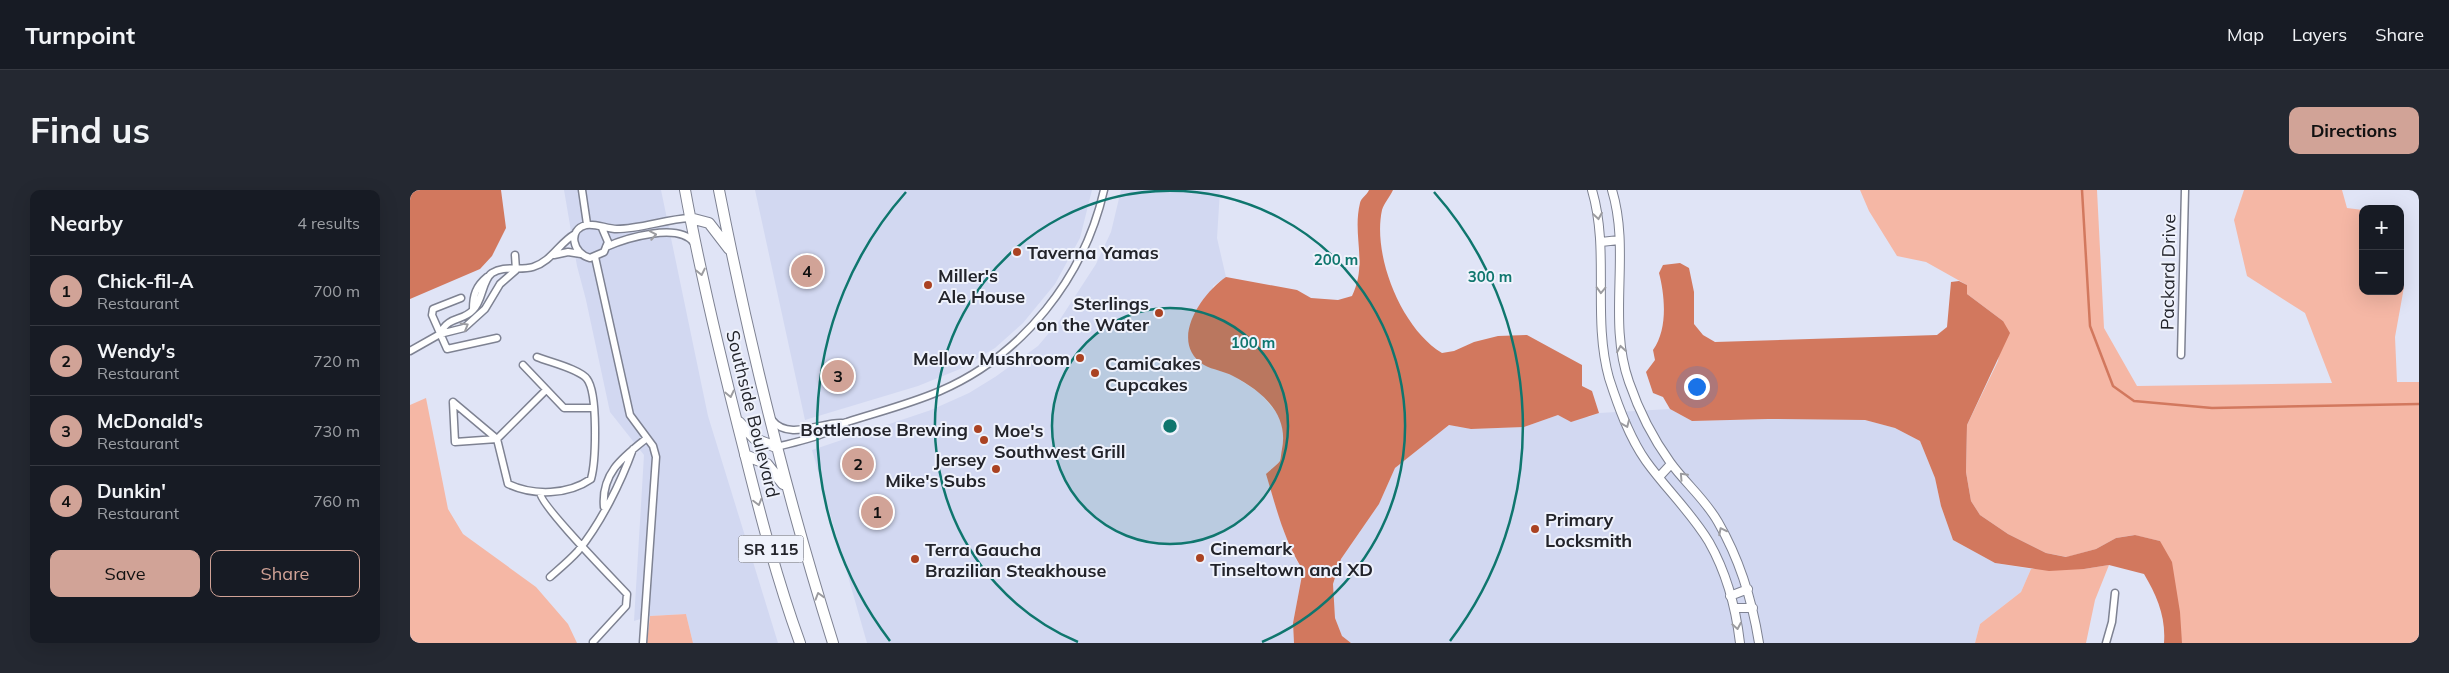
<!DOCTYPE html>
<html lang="en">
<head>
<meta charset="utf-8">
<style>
  body { margin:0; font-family:Mulish,sans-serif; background:#242831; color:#f1f3f6 }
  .controls { position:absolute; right:15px; top:15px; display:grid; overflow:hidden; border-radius:10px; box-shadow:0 5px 20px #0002 }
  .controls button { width:45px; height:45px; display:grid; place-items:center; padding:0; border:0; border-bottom:1px solid #363941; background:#171b24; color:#f1f3f6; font:25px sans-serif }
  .you { position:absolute; left:1286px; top:196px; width:18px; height:18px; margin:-12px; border:4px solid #fff; border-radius:50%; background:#1a73e8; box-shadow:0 0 0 8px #1a73e833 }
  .badge { display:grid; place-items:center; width:32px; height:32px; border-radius:50%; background:#d1a397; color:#111; font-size:16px; font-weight:700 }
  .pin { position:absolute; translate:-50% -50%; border:2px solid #fff; box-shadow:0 1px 5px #0006 }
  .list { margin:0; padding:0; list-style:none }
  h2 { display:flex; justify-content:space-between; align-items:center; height:65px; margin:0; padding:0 20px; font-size:21px }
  h2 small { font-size:16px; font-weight:400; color:#9ea1a6 }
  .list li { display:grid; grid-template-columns:32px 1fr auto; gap:15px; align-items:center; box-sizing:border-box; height:70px; padding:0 20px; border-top:1px solid #363941 }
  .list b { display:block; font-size:19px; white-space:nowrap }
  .list p { margin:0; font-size:16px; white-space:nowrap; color:#9ea1a6 }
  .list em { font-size:16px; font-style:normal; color:#9ea1a6 }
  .actions { display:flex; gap:10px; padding:15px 20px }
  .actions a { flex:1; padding:11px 0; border:1px solid #d1a397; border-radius:10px; text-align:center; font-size:18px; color:#d1a397 }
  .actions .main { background:#d1a397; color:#111 }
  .map { position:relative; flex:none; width:2009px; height:453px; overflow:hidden; border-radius:10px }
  header { display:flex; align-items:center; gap:30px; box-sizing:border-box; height:70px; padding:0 25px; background:#171b24; border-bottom:1px solid #363941 }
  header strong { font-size:24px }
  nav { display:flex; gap:28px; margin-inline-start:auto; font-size:18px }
  .intro { display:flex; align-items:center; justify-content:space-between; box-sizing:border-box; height:120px; padding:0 30px }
  h1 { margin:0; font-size:35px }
  .button { padding:12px 22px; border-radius:10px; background:#d1a397; color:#111; font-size:18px; font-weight:700 }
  main { display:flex; gap:30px; padding:0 30px }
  aside { flex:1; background:#171b24; border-radius:10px; box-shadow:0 5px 20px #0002 }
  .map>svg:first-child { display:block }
</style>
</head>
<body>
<header>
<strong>Turnpoint</strong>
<nav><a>Map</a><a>Layers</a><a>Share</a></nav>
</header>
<div class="intro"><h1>Find us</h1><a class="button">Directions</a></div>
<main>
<aside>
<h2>Nearby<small>4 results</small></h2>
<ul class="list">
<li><span class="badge">1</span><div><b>Chick-fil-A</b><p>Restaurant</p></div><em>700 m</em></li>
<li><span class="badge">2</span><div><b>Wendy's</b><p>Restaurant</p></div><em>720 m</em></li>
<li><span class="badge">3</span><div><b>McDonald's</b><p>Restaurant</p></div><em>730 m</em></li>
<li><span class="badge">4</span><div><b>Dunkin'</b><p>Restaurant</p></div><em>760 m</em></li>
</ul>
<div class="actions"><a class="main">Save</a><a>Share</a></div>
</aside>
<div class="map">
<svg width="2009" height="453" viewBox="0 0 2009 453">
  <rect width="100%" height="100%" fill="#e0e4f6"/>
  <!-- built -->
  <path fill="#d2d8f1" d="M154 0H251L298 226 368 453H283L276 424 240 426 224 431 234 265 200 222 176 110 167 76Z
    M345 0H682L670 48 645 94 613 133 585 158 550 179 508 196 395 230Z
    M711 0H810L807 48 816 87 803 96 794 175 822 185 850 203 870 227 874 247 870 271 856 284 873 339 884 367 893 380 883 433 884 453H457L402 260 521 220 559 203 585 187 628 156 649 131 686 74 701 42Z
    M1260 219 1282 231 1358 229 1455 230 1485 238 1510 251 1525 288 1531 316 1543 350 1585 373 1621 379 1611 402 1570 434 1565 453H941L932 447 925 428 923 394 931 369 969 314 985 278 1039 235 1061 239 1114 237 1148 225 1179 227 1189 223Z"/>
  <!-- green -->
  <path fill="#f5b7a5" d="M1450 0H1687L1694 138 1727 196 1922 193 1895 123 1837 86 1824 30 1834 0H1932L1937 18 1953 20V101H1990V59L1994 97 1985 147 1987 192H2009V453H1772L1750 351 1724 345 1706 348 1686 359 1657 367 1636 363 1598 344 1570 325 1561 311 1556 282 1557 235 1588 171 1593 131 1557 104V95L1516 72 1487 66 1459 21Z
    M16 208 38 319 53 344 126 397 158 434 167 453H0V215Z
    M1699 375 1685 410 1676 453H1565L1570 434 1611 402 1621 379H1674Z
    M276 424 283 453H237L240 426Z"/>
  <!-- water -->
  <path fill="#d2785e" d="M0 0H91L96 38 82 66 70 79 0 109Z
    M959 0H983C980 7 974 13 972 20 962 66 992 139 1032 163L1044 161 1064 152 1088 146 1117 145 1172 175V196L1182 201 1189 223 1161 232 1148 225 1114 237 1061 239 1039 235 985 278 969 314 931 369 923 394 925 428 932 446 941 453H884L883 433 893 380C874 351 866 317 856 284 860 280 867 275 870 271 871 268 871 263 872 259 879 224 852 201 823 186 814 181 803 180 794 175 758 152 791 104 816 87L887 100 901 108 928 110 942 106C958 73 942 46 950 13 951 8 957 5 959 0Z
    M1270 73 1279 78 1284 102V134L1293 145 1305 152 1527 145 1537 137 1541 92 1549 91 1557 95V104L1593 131 1600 143 1557 235 1556 282 1561 311 1570 325 1598 344 1636 363 1656 367 1686 359 1706 348 1725 345 1750 351 1762 372 1770 422 1772 453H1754C1756 427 1747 406 1734 384L1699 375 1674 379 1639 381 1585 373 1543 350 1531 316 1525 288 1510 251 1485 238 1455 230 1358 229 1282 231 1260 219 1253 207 1243 203 1236 182 1245 170 1243 160C1258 139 1255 106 1249 83L1253 75Z"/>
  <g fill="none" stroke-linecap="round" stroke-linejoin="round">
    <!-- stream -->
    <path stroke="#d2785e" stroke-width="2.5" d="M1672 0 1680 136 1703 196 1724 211 1802 218 2009 214"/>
    <defs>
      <path id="minor" d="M172 0 177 34
        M192 38 198 52 194 62 180 68C163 64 157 40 176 35 185 33 197 39 207 39 231 39 256 29 280 28
        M196 57C216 48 269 32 284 53
        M144 65 158 62 171 64
        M185 67 220 225 243 256 246 267 233 453
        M51 108 23 119 22 125 37 159 87 148
        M63 119C63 105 66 96 77 87
        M30 144C39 125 52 132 63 120 73 111 72 90 82 83 94 75 110 81 123 77 142 71 149 53 165 44
        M0 161 30 144 54 138 75 119 90 94 106 80 105 65
        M1771 165 1775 0
        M113 175 154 218H184
        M43 212 87 249 98 294C124 306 158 305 181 289 186 271 188 203 177 189 170 179 139 172 127 167
        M43 212 45 252 87 249 136 200
        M362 230C378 251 411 232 432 233
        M366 257C383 253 401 249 417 242 424 239 430 234 437 232 468 222 500 214 530 201 613 165 674 88 694 0
        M130 302C128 313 205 391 217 404L216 416 183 452
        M194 317C191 283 213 267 237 248
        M140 387C149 379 160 370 168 361 191 333 211 292 223 259
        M1696 453 1702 432 1705 403"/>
      <path id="tertiary" d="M1182 0C1200 61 1182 126 1199 188 1208 216 1219 247 1236 271 1256 299 1281 322 1299 352 1316 382 1326 419 1330 453
        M1202 0C1221 62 1197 130 1219 192 1229 221 1242 247 1260 272 1275 293 1295 309 1308 332 1330 370 1342 409 1349 453
        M1191 52 1209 50
        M1249 287 1261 274
        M1320 406 1338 399
        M1324 418H1343"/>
      <path id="trunk" d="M275 0C291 87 312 174 334 260 350 324 367 390 390 453
        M309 0C339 153 376 304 423 453
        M280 28 299 33 319 59
        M329 232 345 249 366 257
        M335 265 357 274 373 294"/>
    </defs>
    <!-- minor casing -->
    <use href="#minor" stroke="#7e8292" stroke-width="9"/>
    <!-- tertiary casing -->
    <use href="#tertiary" stroke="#7e8292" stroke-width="10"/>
    <!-- trunk casing -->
    <use href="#trunk" stroke="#7e8292" stroke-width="12"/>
    <!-- minor -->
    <use href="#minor" stroke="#fff" stroke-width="6"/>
    <!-- tertiary -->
    <use href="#tertiary" stroke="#fff" stroke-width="8"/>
    <!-- trunk -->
    <use href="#trunk" stroke="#fff" stroke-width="10"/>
  </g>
  <!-- one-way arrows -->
  <defs><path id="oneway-chevron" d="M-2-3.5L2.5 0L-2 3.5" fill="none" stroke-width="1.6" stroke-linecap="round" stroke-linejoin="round" transform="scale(1.25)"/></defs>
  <g stroke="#9c9ca0">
    <use href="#oneway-chevron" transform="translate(1188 26) rotate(81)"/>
    <use href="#oneway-chevron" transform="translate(243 45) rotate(-10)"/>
    <use href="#oneway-chevron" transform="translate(291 82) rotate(78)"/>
    <use href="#oneway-chevron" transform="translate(1191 100) rotate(92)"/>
    <use href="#oneway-chevron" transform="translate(55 136) rotate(-30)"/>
    <use href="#oneway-chevron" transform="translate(1211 159) rotate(-99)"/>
    <use href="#oneway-chevron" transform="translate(320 204) rotate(77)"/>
    <use href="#oneway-chevron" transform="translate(1216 234) rotate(67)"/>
    <use href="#oneway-chevron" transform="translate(1273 286) rotate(-133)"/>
    <use href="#oneway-chevron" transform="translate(348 312) rotate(75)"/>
    <use href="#oneway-chevron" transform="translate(1312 341) rotate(-117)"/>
    <use href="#oneway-chevron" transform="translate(409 406) rotate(-107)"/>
    <use href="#oneway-chevron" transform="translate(1327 436) rotate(80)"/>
  </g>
  <!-- distance rings -->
  <circle cx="760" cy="236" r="118" fill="#0f766e" fill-opacity=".12"/>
  <g fill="none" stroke="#0f766e" stroke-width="2.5">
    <circle cx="760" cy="236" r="118"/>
    <path d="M668 452A235 235 0 1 1 852 452"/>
    <path d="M480 451A353 353 0 0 1 496 2M1024 2A353 353 0 0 1 1040 451"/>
  </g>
  <!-- markers -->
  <g fill="#aa4222" stroke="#eff2fc" stroke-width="2">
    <circle cx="607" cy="62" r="5"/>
    <circle cx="518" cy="95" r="5"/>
    <circle cx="749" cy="123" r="5"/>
    <circle cx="670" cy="168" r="5"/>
    <circle cx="685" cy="183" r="5"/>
    <circle cx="568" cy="239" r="5"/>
    <circle cx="574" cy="250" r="5"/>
    <circle cx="586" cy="279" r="5"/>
    <circle cx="1125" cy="339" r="5"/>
    <circle cx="790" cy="368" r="5"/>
    <circle cx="505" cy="369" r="5"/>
  </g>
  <g text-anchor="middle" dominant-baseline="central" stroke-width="4" stroke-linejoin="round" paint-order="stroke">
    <!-- shield labels -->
    <rect fill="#eff2fc" stroke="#60626a" stroke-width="1" x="328.5" y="345.5" width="65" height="27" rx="4"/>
    <g font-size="16" font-weight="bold" fill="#23242b">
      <text x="361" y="359">SR 115</text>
    </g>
    <!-- poi labels -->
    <g font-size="18" font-weight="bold" fill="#23242b" stroke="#eff2fc" text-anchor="start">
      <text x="617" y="62">Taverna Yamas</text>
      <text x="528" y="85">Miller's<tspan x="528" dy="21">Ale House</tspan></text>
      <text x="739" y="113" text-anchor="end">Sterlings<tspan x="739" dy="21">on the Water</tspan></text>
      <text x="660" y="168" text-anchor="end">Mellow Mushroom</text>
      <text x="695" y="173">CamiCakes<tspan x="695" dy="21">Cupcakes</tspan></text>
      <text x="558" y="239" text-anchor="end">Bottlenose Brewing</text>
      <text x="584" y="240">Moe's<tspan x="584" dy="21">Southwest Grill</tspan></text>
      <text x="576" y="269" text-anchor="end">Jersey<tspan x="576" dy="21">Mike's Subs</tspan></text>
      <text x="1135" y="329">Primary<tspan x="1135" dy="21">Locksmith</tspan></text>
      <text x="800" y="358">Cinemark<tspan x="800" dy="21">Tinseltown and XD</tspan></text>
      <text x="515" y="359">Terra Gaucha<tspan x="515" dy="21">Brazilian Steakhouse</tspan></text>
    </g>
    <!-- street labels -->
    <g font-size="18" fill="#23242b" stroke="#eff2fc">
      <text transform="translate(1758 82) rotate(-89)">Packard Drive</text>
      <text transform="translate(343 224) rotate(76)">Southside Boulevard</text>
    </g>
  </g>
  <circle cx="760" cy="236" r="8" fill="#0f766e" stroke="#eff2fc" stroke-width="2.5"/>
  <g font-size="15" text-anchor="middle" font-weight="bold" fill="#0f766e" stroke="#eff2fc" stroke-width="4" stroke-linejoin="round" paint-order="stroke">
    <text x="926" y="75">200 m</text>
    <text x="1080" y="92">300 m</text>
    <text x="843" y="158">100 m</text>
  </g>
</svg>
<div class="controls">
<button>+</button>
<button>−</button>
</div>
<div class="you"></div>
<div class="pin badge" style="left:467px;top:322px">1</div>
<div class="pin badge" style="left:448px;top:274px">2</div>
<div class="pin badge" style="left:428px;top:186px">3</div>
<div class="pin badge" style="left:397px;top:81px">4</div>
</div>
</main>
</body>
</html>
